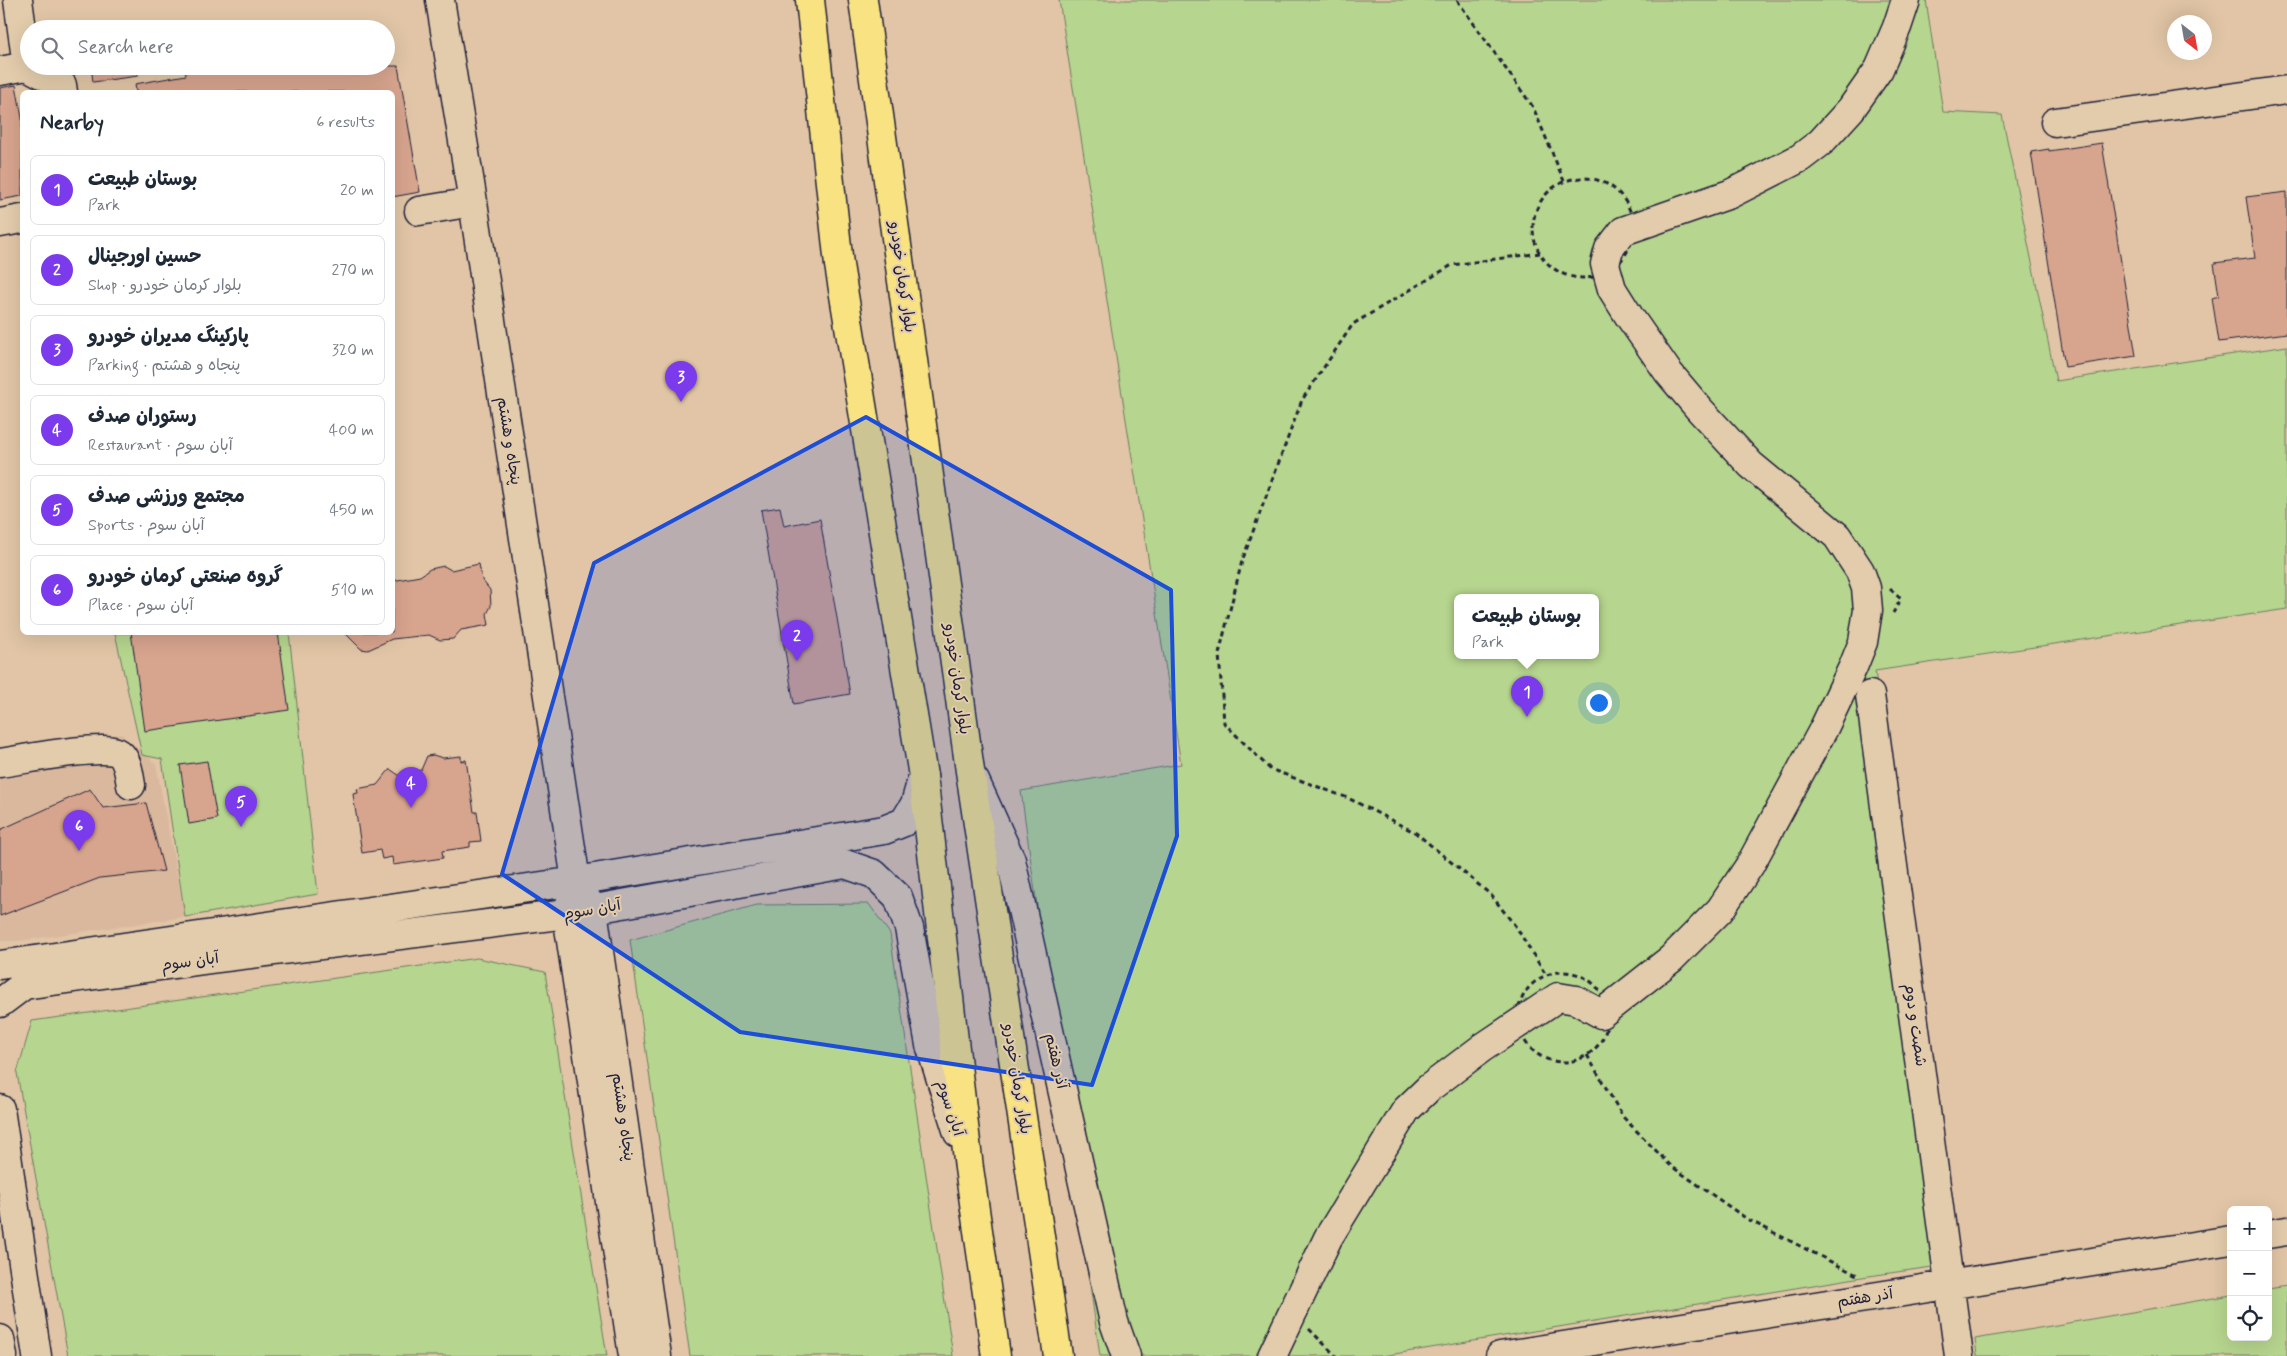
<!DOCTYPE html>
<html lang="en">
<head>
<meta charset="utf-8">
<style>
  body { margin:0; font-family:Mynerve,"Playpen Sans Arabic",sans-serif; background:#f2f2f3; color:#1f2937 }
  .controls { position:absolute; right:15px; bottom:15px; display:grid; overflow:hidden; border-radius:8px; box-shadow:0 5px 20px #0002 }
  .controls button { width:45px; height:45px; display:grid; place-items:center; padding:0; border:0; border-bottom:1px solid #e0e1e3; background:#fff; color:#1f2937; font:25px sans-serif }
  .compass { position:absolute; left:2167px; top:15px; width:45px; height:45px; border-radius:50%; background:#fff; box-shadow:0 5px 20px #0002; rotate:149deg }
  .you { position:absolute; left:1598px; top:702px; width:18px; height:18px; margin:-12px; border:4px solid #fff; border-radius:50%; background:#1a73e8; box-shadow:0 0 0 8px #1a73e833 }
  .badge { display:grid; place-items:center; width:32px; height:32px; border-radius:50%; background:#7c3aed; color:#fff; font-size:16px; font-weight:700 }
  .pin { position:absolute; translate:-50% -41px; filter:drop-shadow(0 1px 2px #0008) }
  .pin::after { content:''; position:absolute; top:26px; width:18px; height:15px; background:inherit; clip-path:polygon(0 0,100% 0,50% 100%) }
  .popup { position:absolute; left:1454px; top:594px; width:145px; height:65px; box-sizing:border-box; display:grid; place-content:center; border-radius:8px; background:#fff; filter:drop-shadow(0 1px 4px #0005); font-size:16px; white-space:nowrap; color:#747a83 }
  .popup b { font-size:19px; color:#1f2937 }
  .popup::after { content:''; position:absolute; left:50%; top:100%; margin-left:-10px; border:10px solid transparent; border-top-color:#fff }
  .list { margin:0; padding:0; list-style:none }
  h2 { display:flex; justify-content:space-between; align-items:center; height:65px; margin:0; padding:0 20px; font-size:21px }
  h2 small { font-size:16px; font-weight:400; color:#747a83 }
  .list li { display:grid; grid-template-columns:32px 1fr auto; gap:15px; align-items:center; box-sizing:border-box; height:70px; margin:0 10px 10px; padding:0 10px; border:1px solid #e0e1e3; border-radius:8px }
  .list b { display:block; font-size:19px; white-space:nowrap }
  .list p { margin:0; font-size:16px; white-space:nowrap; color:#747a83 }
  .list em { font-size:16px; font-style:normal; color:#747a83 }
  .icon { flex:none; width:28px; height:28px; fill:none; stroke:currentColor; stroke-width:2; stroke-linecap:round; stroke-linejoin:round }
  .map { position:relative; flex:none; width:2287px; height:1356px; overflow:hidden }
  .search { position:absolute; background:#fff; box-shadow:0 5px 20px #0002; left:20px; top:20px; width:375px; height:55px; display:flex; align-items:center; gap:12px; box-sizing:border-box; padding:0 18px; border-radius:28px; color:#747a83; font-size:19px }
  .panel { position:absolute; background:#fff; box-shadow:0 5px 20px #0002; left:20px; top:90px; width:375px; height:545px; border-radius:8px }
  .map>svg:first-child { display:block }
</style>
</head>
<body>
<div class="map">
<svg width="2287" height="1356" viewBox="0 0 2287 1356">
  <rect width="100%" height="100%" fill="#e1c5a6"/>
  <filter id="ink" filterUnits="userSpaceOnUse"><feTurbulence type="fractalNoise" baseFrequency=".02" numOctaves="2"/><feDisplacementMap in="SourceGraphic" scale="10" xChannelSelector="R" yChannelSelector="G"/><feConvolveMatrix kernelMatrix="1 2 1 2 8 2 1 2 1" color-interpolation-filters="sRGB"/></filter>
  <g filter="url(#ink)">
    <!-- built -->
    <path fill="#dab89d" d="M121 734 156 764 185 917 18 941H0V755Z"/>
    <!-- green -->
    <path fill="#b6d58e" stroke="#6c7c64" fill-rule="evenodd" d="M1059 0H1926L1943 112 2002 115 2056 381 2287 346V609L1875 671 1960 1263 1862 1277 1382 1356H1100L1021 791 1181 764ZM1458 598H1596V656H1458Z
      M115 633H289L318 894 185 917 162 759 142 755Z
      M869 904 890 934 953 1356H690L630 940 757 905Z
      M477 958 545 972 607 1356H68L17 1073 32 1021Z
      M2287 1286V1356H1977L1975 1339 2231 1295V1337H2268V1289Z"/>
    <!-- building -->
    <path fill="#d7a48e" stroke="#22223b" d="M91 66H137L138 76 93 82Z
      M184 66H398L420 192 392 197V92H136L135 84 186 75Z
      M16 85 22 118V196L0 200V88Z
      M2102 143 2136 356 2065 367 2031 152 2049 149V151Z
      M2287 192V333L2219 342 2212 298 2219 296 2214 263 2255 258 2246 197Z
      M780 507 784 526 820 519 850 694 794 704 761 510Z
      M479 564 482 580 490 590 491 606 487 614 489 625 461 630 453 639 440 640 429 635 392 639 368 650 361 649 344 632H392V581L420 576 430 569 444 566 451 570Z
      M131 632H278L289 710 145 731Z
      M433 755 443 758 461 756V761L466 760 474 812H477L481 841 470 842V847L442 851 443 858 393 865 392 857 382 859 380 850 362 853 353 794 358 793 357 789 377 785 390 769 400 776 421 770 427 756Z
      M207 761 217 819 189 824 180 765Z
      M90 789 103 808 146 803 164 871 100 878 0 916V830Z"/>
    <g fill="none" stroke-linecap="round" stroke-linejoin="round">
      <defs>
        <path id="minor" d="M18 0 27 66 62 85 63 92
          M440 0 473 202 576 881 593 910 657 1356
          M0 71 27 66
          M2055 122 2287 90
          M419 211 473 202
          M0 223 22 219
          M1870 695 1959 1356
          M0 763C21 760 106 743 119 753 128 760 129 774 131 785
          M975 781 1011 860 1114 1322 1126 1356
          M572 897 567 914 633 1356
          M0 965 576 881 884 830 904 822 915 804 923 776
          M0 1003 24 985 211 959 567 914 845 864 874 874 898 897 909 928 930 1045 958 1133
          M0 1109 37 1356
          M2268 1234 2287 1231
          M0 1339 3 1356
          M1272 1356 1328 1238 1406 1110 1429 1088 1482 1048 1558 997 1576 1000 1601 1014 1671 959 1720 910 1750 865 1823 730 1853 667 1863 642 1868 610 1866 588 1860 571 1837 536 1751 465 1700 410 1668 372 1629 316 1612 289 1605 264 1609 249 1623 231 1730 194 1800 158 1821 142 1851 109 1879 69 1897 27 1906 0
          M1500 1356 2231 1240"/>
        <path id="major" d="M810 0 839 265 923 776 969 1168 996 1356
          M863 0 970 771 1058 1356"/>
      </defs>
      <!-- minor casing -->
      <use href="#minor" stroke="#22223b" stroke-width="31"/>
      <!-- major casing -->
      <use href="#major" stroke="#22223b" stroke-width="31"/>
      <!-- path -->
      <path stroke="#22223b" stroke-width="3" stroke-dasharray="5 4" stroke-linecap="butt" d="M1457 0 1533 107 1564 181
        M1533 228a50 50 0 1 1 100 0a50 50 0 1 1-100 0Z
        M1540 253 1452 265 1353 324 1302 400 1242 561 1219 654 1224 723 1270 769 1348 798 1416 833 1491 895 1516 927 1546 975
        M1890 589 1901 599 1893 613
        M1518 1017a45 45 0 1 1 90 0a45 45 0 1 1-90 0Z
        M1587 1055 1623 1117 1671 1166 1747 1219 1857 1275
        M1309 1329 1336 1356"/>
      <!-- minor -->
      <use href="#minor" stroke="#e3ccac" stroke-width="28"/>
      <!-- major -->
      <use href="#major" stroke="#f8e281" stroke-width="28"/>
    </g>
  </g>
  <!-- marked area -->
  <path fill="#1d4ed8" fill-opacity="0.2" stroke="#1d4ed8" stroke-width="4" stroke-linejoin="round" d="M866 417 1171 590 1177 836 1092 1085 740 1032 502 874 594 563Z"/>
  <g text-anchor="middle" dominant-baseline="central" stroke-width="4" stroke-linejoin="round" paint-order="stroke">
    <!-- street labels -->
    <g font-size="16" fill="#22223b" stroke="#e3ccac">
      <text transform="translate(902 277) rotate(82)">بلوار کرمان خودرو</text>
      <text transform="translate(509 441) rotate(81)">پنجاه و هشتم</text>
      <text transform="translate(957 679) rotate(82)">بلوار کرمان خودرو</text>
      <text transform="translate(592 910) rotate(-10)">آبان سوم</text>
      <text transform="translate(190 962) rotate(-8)">آبان سوم</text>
      <text transform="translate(1915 1025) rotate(82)">شصت و دوم</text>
      <text transform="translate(1056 1061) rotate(77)">آذر هفتم</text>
      <text transform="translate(1017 1079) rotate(81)">بلوار کرمان خودرو</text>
      <text transform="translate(950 1108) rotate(72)">آبان سوم</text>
      <text transform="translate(623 1117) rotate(82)">پنجاه و هشتم</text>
      <text transform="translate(1865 1298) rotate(-9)">آذر هفتم</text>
    </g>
  </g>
</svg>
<div class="controls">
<button>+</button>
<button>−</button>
<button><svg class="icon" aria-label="locate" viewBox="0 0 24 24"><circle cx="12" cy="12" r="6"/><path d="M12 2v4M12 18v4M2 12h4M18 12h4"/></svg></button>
</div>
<svg class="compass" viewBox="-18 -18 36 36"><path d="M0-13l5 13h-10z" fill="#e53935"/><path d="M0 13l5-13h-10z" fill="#747a83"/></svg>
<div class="you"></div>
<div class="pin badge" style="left:1527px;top:717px">1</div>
<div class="popup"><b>بوستان طبیعت</b>Park</div>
<div class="pin badge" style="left:797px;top:661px">2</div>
<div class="pin badge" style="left:681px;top:402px">3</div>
<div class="pin badge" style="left:411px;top:808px">4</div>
<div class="pin badge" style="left:241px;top:827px">5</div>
<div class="pin badge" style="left:79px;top:851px">6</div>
<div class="search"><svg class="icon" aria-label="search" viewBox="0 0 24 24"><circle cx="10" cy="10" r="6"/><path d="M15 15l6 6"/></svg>Search here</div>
<section class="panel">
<h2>Nearby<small>6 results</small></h2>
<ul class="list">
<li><span class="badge">1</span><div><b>بوستان طبیعت</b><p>Park</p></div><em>20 m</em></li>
<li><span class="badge">2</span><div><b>حسین اورجینال</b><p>Shop · بلوار کرمان خودرو</p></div><em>270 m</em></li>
<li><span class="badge">3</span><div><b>پارکینگ مدیران خودرو</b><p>Parking · پنجاه و هشتم</p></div><em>320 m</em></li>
<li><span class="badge">4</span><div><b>رستوران صدف</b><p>Restaurant · آبان سوم</p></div><em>400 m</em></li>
<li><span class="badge">5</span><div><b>مجتمع ورزشی صدف</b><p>Sports · آبان سوم</p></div><em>450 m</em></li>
<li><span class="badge">6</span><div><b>گروه صنعتی کرمان خودرو</b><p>Place · آبان سوم</p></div><em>510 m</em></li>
</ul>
</section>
</div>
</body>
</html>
